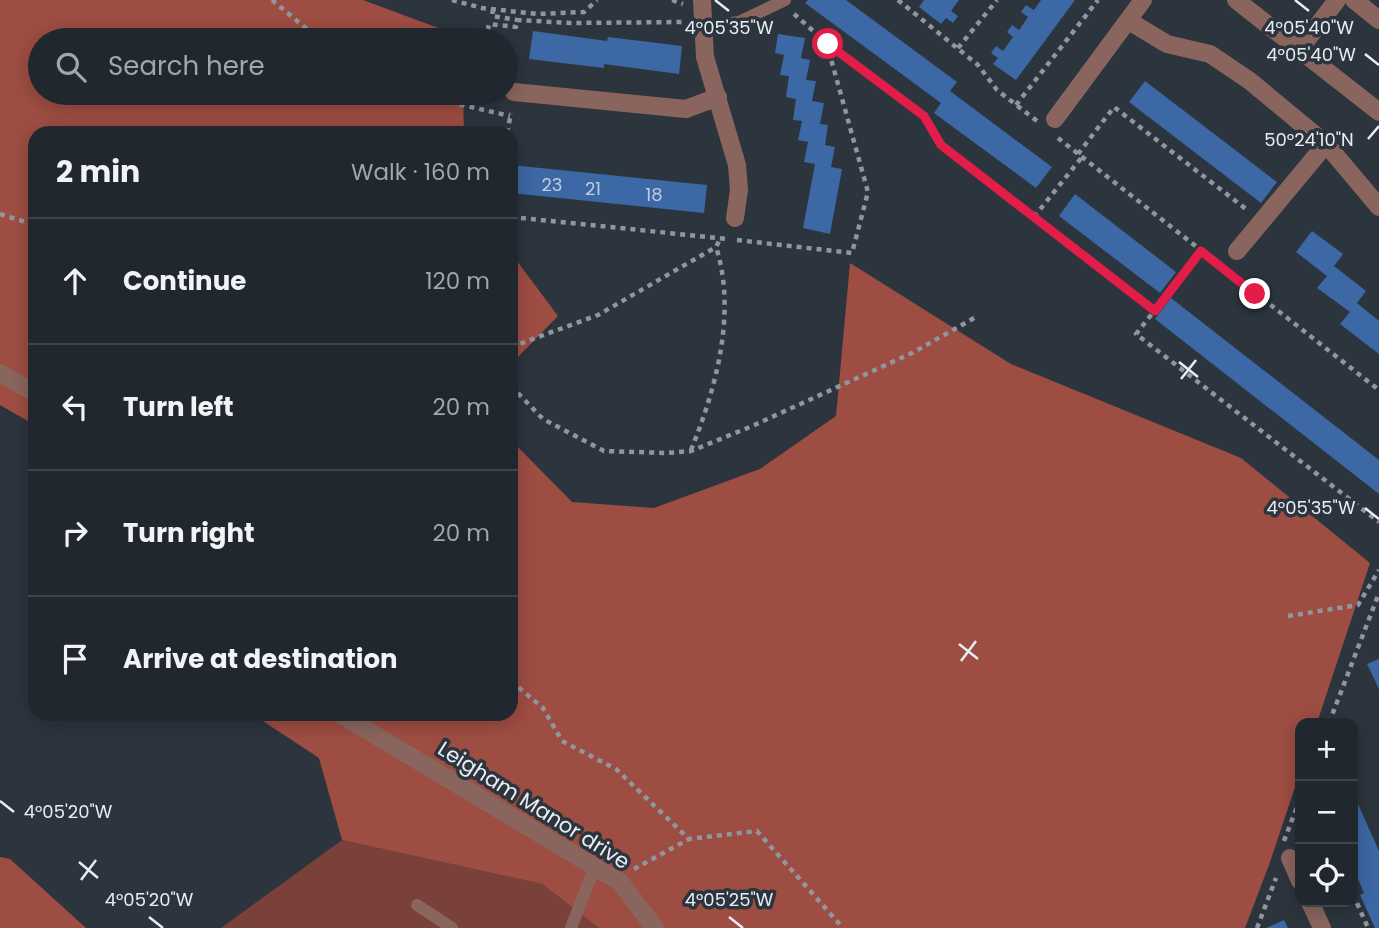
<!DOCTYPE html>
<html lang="en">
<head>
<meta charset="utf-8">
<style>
  body { margin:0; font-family:Poppins,sans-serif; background:#292f36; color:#f1f3f6 }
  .controls { position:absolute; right:21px; bottom:21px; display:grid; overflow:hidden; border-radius:14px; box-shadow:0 4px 18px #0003 }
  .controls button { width:63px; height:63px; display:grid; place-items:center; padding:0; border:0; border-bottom:2px solid #3e444a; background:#21272e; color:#f1f3f6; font:35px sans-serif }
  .stop { position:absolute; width:21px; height:21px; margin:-16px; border:5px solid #e11d48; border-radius:50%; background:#fff }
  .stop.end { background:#e11d48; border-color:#fff; box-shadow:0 2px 7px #0008 }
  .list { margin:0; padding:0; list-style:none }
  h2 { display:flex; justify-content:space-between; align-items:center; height:91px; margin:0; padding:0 28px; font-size:30px }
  h2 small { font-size:23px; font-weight:400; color:#a2a5aa }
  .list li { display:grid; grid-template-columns:46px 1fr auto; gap:21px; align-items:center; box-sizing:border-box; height:126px; padding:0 28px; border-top:2px solid #3e444a }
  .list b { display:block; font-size:26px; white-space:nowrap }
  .list em { font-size:23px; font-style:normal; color:#a2a5aa }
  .icon { flex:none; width:38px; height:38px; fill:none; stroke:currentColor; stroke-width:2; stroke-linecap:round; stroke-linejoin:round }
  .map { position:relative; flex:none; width:1379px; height:928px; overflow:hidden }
  .search { position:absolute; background:#21272e; box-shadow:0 4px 18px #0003; left:28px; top:28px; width:490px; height:77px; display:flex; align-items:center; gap:18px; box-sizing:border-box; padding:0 24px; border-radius:38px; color:#a2a5aa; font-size:26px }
  .panel { position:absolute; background:#21272e; box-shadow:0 4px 18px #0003; left:28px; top:126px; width:490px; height:595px; border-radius:21px }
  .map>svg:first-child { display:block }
</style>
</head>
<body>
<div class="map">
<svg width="1379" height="928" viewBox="0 0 1379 928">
  <rect width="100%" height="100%" fill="#2c343e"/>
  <!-- green -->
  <path fill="#794139" d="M342 840 542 884 599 928H221Z"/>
  <!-- forest -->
  <path fill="#9e4d42" d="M0 0H363L460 36 461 40H40V93H463L464 133H35V425L0 405Z
    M511 253 558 316 511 364Z
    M850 263 1011 364 1241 458 1370 563 1317 723H1300V772L1269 865 1245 928H599L542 884 342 840 319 758 252 714H511V440L572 502 654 508 760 469 836 416Z
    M0 857 10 859 86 928H0Z"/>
  <!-- building -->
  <path fill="#3c68a5" d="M808 0H846L957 82 950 91 1052 167 1036 188 934 113 941 103 805 3Z
    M924 0H959L951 11 958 16 953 23 946 18 941 24 919 7Z
    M1041 0H1075L1016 80 993 64 998 58 991 53 996 46 1003 51 1013 37 1007 32 1012 25 1019 30 1028 17 1021 12 1026 5 1034 10Z
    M533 31 607 41 608 37 682 46 679 74 604 64V68L529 59Z
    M778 34 805 38 801 58 810 60 806 80 816 81 812 101 824 103 820 124 828 125 825 145 835 147 831 167 842 169 830 234 803 228 815 164 804 162 808 142 798 140 802 121 793 120 796 99 786 97 789 76 780 75 784 55 775 53Z
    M1145 81 1277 182 1261 203 1129 102Z
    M511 165 707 185 704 213 511 193Z
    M1075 194 1176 272 1160 293 1059 216Z
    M1312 231 1343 254 1334 266 1366 291 1357 303 1379 321V354L1340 324 1350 312 1317 288 1327 276 1296 252Z
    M1171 298 1379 460V494L1155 319Z
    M1379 659V689L1367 664Z
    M1353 793 1379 851V928H1375L1360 895 1364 893 1353 867Z
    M1284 920 1288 928H1266Z"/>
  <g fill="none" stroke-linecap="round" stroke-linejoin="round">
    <!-- path -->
    <path stroke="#90969f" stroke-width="4.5" stroke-dasharray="5 5" stroke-linecap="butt" d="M272 0 320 40
      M452 0 482 8 537 14 584 12 597 0
      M672 0 683 4
      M898 0 978 65 997 90 1037 121
      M493 9 492 16 517 20
      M794 14 828 44 924 116 941 145 1155 311
      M486 40 489 24 516 27 517 20 571 23 685 22
      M958 48 997 0
      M411 93 510 116
      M1016 105 1098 0
      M507 133 511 113
      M1058 138 1379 390
      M1078 154 1114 107 1246 209
      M0 214 35 225
      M511 217 728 239
      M1034 217 1082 157
      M737 240 852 253 868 192 826 41
      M1201 252 1136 334 1379 522
      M511 347 598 315 716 247 721 237
      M511 386 543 419 604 451 667 453 691 451 750 427 912 353 976 317
      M691 450C716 389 737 312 716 247
      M1288 616 1358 605 1379 570
      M511 681 543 708 562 741 616 769 689 839 757 831 843 928
      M1329 723 1379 593
      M1284 841 1300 799
      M634 869 689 839
      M1353 894 1368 928
      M1257 928 1276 878"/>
    <!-- service -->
    <path stroke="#8a655e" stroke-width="12" d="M703 26 739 22 785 0
      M417 905 452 928
      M571 928 595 866"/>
    <!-- minor -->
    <path stroke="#8a655e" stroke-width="18" d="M702 0 705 57 737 165 739 190 735 218
      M1236 0 1379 112
      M1354 0 1379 20
      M1129 21 1167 44 1210 54 1250 81 1326 144 1379 207
      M1299 50 1337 0
      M514 92 686 109 718 97
      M1055 119 1143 0
      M1237 251 1326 144
      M0 373 35 393
      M340 714 620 882 655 928
      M1290 858 1300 881
      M1310 902 1322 928"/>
  </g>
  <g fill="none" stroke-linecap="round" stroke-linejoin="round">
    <!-- route -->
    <path stroke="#e11d48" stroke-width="9" d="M828 44 924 116 941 145 1155 311 1201 251 1255 294"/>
  </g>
  <!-- ticks -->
  <path fill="none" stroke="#e8edf4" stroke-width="2.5" d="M715 0 729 11M1295 0 1309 11M1365 54 1379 65M1368 139 1379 126M1179 362 1198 377M1181 379 1196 360M1365 508 1379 519M959 644 978 659M961 661 976 641M0 801 14 812M79 862 98 878M81 880 96 860M149 917 163 928M729 917 743 928"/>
  <g text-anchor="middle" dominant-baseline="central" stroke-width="7" stroke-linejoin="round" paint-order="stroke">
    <!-- number labels -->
    <g font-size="18" fill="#bdcce0">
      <text x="552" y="184">23</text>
      <text x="593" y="188">21</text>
      <text x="654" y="194">18</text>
    </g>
    <!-- street labels -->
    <g font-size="21" fill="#e8edf4" stroke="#2c343e">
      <text transform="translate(534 805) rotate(32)">Leigham Manor drive</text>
    </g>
  </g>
  <g font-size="18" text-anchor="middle" fill="#e8edf4" stroke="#2c343e" stroke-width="7" stroke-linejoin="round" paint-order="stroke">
    <text x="1309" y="34">4°05'40"W</text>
    <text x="729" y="34">4°05'35"W</text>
    <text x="1311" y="61">4°05'40"W</text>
    <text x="1309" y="146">50°24'10"N</text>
    <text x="1311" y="514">4°05'35"W</text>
    <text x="68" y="818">4°05'20"W</text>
    <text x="149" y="906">4°05'20"W</text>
    <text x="729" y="906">4°05'25"W</text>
  </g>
</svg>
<div class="controls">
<button>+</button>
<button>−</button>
<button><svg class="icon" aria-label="locate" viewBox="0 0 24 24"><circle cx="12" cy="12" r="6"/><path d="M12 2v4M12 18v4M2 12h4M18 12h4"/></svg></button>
</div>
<div class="stop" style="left:828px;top:44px"></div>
<div class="stop end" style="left:1255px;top:294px"></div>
<div class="search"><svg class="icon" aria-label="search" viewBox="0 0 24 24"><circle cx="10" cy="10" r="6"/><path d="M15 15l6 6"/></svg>Search here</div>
<section class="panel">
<h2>2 min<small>Walk · 160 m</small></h2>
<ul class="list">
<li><svg class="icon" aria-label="ahead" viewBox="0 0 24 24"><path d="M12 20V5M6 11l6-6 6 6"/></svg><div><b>Continue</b></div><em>120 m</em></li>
<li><svg class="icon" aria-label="left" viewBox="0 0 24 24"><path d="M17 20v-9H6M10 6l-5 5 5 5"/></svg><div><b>Turn left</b></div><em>20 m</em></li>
<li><svg class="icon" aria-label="right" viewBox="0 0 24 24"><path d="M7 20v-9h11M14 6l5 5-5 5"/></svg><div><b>Turn right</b></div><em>20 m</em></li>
<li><svg class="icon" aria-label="arrive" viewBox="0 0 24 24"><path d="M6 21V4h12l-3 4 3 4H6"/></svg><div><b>Arrive at destination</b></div></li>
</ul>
</section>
</div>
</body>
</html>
